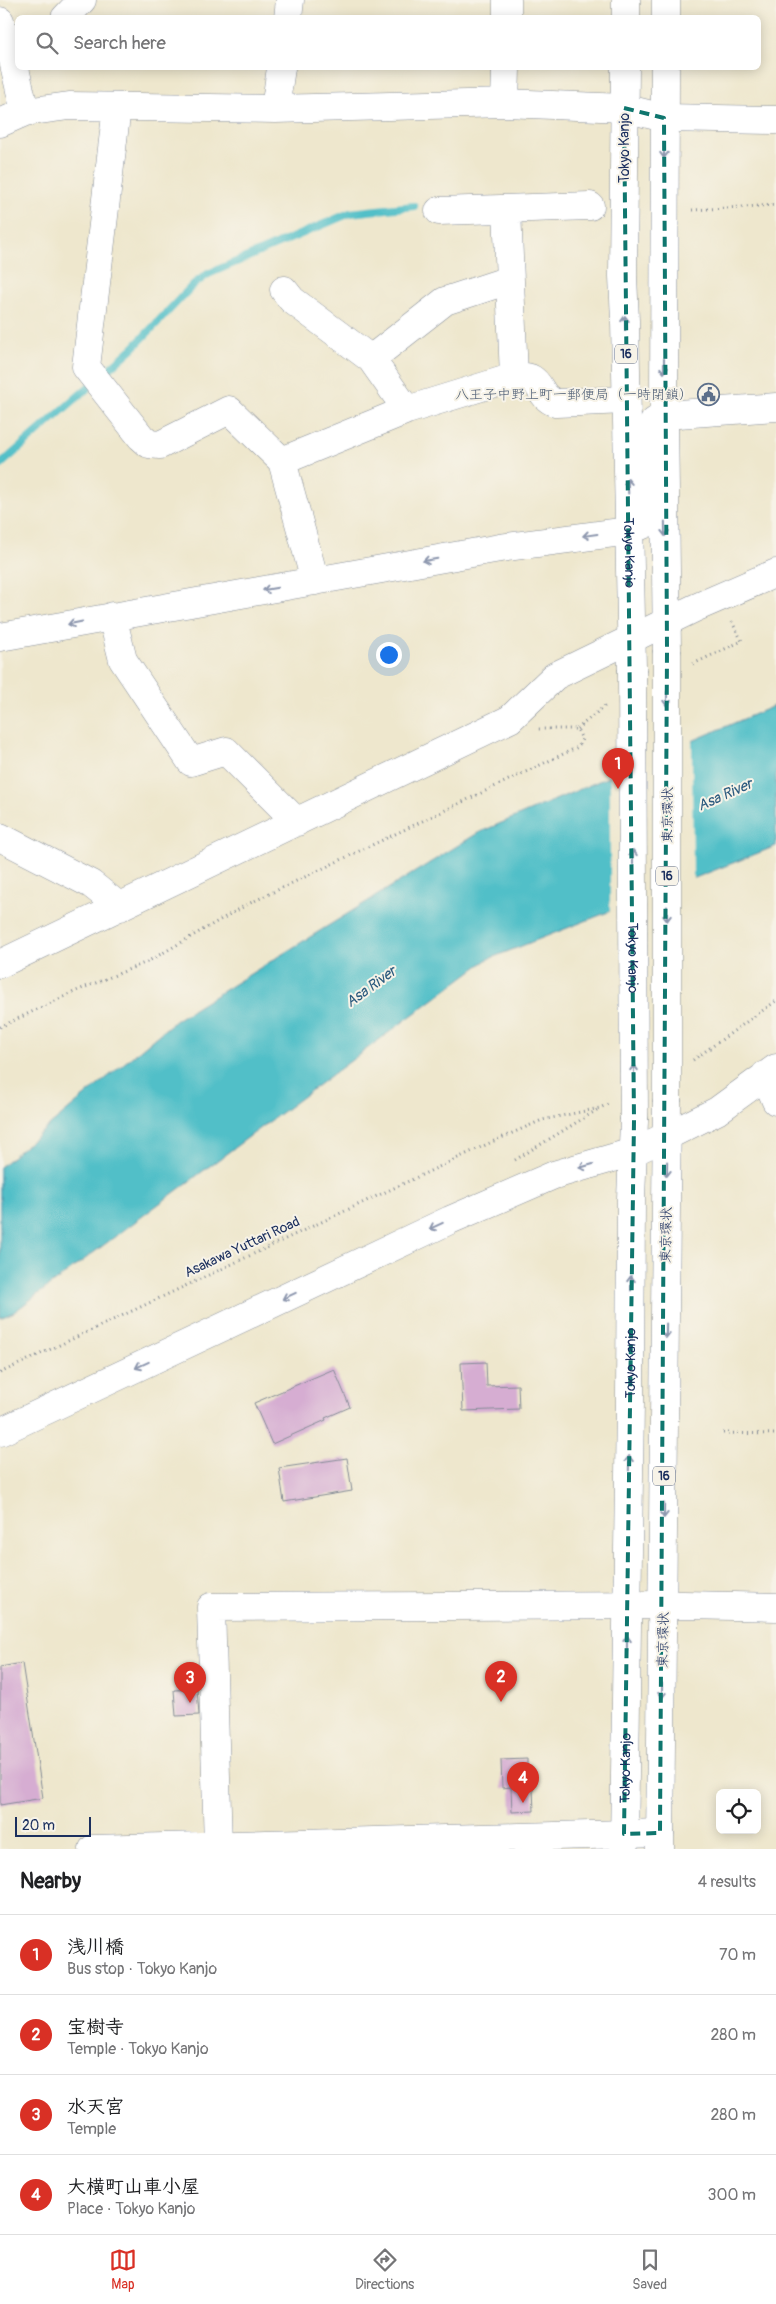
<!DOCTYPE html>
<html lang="en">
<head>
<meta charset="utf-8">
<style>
  body { margin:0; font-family:Pangolin,"Klee One",sans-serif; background:#f2f2f2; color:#202124 }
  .controls { position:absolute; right:15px; bottom:15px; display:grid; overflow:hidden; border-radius:8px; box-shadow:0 2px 12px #0003 }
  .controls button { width:45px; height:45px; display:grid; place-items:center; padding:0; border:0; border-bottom:1px solid #e0e0e0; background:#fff; color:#202124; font:25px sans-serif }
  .scale { position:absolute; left:15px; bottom:12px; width:76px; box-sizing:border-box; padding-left:5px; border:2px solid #1b2f5e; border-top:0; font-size:14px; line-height:18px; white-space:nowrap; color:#1b2f5e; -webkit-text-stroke:4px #f7f3e8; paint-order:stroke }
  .you { position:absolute; left:388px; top:654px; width:18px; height:18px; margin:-12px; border:4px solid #fff; border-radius:50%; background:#1a73e8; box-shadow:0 0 0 8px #1a73e833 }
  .badge { display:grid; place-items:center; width:32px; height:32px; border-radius:50%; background:#d93025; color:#fff; font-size:16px; font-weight:700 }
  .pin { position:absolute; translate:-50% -41px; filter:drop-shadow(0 1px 2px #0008) }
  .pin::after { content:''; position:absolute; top:26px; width:18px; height:15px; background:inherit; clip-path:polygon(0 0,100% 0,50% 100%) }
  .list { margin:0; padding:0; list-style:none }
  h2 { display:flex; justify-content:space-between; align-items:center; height:65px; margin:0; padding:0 20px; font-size:21px }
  h2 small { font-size:16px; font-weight:400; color:#757577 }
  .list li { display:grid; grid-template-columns:32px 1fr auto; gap:15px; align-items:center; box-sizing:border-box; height:80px; padding:0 20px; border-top:1px solid #e0e0e0 }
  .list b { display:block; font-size:19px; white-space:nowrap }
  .list p { margin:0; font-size:16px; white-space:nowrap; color:#757577 }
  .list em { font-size:16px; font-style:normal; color:#757577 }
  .icon { flex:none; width:28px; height:28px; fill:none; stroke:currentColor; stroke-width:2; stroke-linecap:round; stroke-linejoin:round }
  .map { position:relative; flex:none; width:776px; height:1849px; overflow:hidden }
  .search { position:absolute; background:#fff; box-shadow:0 2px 12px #0003; left:15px; right:15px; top:15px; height:55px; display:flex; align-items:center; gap:12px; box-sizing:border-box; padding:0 18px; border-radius:8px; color:#757577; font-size:19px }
  .sheet { height:385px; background:#fff }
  nav { display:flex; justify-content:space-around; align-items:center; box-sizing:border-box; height:70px; border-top:1px solid #e0e0e0; background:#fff; font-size:14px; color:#757577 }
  nav a { display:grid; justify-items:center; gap:2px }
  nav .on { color:#d93025 }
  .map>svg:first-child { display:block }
</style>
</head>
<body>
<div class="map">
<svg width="776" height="1849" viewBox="0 0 776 1849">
  <rect width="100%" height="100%" fill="#f7f3e8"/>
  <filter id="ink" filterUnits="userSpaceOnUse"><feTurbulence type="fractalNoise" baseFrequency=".02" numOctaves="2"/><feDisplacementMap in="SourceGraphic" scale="10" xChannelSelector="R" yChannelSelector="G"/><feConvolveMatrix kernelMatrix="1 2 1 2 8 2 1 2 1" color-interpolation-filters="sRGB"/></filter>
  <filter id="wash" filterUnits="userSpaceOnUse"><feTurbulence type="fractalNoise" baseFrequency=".0096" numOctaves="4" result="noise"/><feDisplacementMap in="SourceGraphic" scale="20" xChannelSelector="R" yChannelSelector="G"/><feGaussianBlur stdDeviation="1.12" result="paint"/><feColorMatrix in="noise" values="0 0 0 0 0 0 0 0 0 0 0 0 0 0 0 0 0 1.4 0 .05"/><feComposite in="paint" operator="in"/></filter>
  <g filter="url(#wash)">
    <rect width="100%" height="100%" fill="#eee7cd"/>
    <!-- water -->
    <path fill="#51bfc8" stroke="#367793" d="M776 705V846L486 960 14 1312 0 1318V1167L176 1020 478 833Z"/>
    <!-- pier -->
    <path fill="#eee7cd" d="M692 738 693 881 610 914V774Z"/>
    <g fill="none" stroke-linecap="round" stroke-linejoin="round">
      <!-- stream -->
      <path stroke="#51bfc8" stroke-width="8" d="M0 465 133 348 193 285 208 274 350 213 414 206"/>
    </g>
    <g id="blocks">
      <!-- building -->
      <path fill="#d6add2" d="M486 1362 487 1386 518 1385 519 1409 463 1411 461 1363Z
        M334 1369 350 1407 325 1418 326 1420 272 1444 254 1403Z
        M347 1458 352 1491 284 1502 279 1468Z
        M22 1663 43 1798 0 1805V1667Z
        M197 1689 199 1715 176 1716 174 1690Z
        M527 1759V1767H532L534 1811 512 1812 511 1787 502 1788 501 1760Z"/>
    </g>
  </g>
  <g filter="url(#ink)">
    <use href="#blocks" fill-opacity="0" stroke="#848b96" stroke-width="1"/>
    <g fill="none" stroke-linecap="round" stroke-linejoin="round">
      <defs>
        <path id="minor" d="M65 18 82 0
          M288 18 290 0
          M507 18V0
          M0 21 13 60 25 112
          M505 103 506 68
          M117 107 86 367 141 437 149 444 160 445 229 410 282 461 315 581
          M275 109 281 68
          M0 123 25 112 69 106 275 109 505 103 624 108 664 118 776 120
          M507 209 514 377
          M439 211 590 206
          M284 290 292 300 371 359 407 410
          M371 359 445 301 509 280
          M282 461 407 410 514 377C545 373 534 395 556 403L626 400
          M112 616 123 660 191 762 226 751 297 822
          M0 637 500 548 629 531 645 524 647 517 648 445 654 422 664 415 776 407
          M0 837 91 884 120 907
          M0 964 510 719 555 676 695 608 776 573
          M765 1075 776 1101
          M0 1432 450 1220 554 1175 633 1152 667 1136 717 1111 776 1068
          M218 1845 211 1607 683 1605 776 1607
          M93 1849 660 1833"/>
        <g id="highway">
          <path d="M626 18V0"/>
          <path d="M666 18V0"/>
          <path id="s1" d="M625 68 623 276 625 321 632 669"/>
          <path d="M665 68 664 415 667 650"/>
          <path id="s2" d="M624 1849 630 1402 631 1199 634 1120"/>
          <path d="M660 1849 667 1102"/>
        </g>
      </defs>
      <!-- minor casing -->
      <use href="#minor" stroke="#848b96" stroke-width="29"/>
      <!-- highway casing -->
      <use href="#highway" stroke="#848b96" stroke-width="29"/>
      <!-- path -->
      <path stroke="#848b96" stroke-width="3" stroke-dasharray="1 4" stroke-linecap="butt" d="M692 210 776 205
        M693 664 742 641 732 622
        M577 729 606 705
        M0 1027 76 991 147 962 248 904 578 747 582 739 577 729H538
        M693 1060 776 1001
        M515 1160 597 1110
        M0 1373 494 1141 542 1120 600 1108 608 1104
        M723 1433 776 1434"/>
      <!-- minor -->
      <use href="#minor" stroke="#fff" stroke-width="28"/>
      <!-- highway -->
      <use href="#highway" stroke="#fff" stroke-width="28"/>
      <defs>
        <g id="highway-bridge">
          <path id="s3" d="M632 669 634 1120"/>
          <path d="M667 1102V650"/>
        </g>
      </defs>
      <!-- highway-bridge casing -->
      <use href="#highway-bridge" stroke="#848b96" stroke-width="29" stroke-linecap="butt"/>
      <!-- highway-bridge -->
      <use href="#highway-bridge" stroke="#fff" stroke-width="28"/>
    </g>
    <!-- one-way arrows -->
    <defs><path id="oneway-shaft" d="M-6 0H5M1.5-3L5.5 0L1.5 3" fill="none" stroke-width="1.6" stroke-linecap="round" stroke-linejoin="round" transform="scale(1.25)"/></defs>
    <g stroke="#8d97ae">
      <use href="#oneway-shaft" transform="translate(664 151) rotate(90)"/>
      <use href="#oneway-shaft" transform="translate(625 323) rotate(-91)"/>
      <use href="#oneway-shaft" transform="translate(664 366) rotate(90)"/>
      <use href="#oneway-shaft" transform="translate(628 486) rotate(-92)"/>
      <use href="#oneway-shaft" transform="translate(665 529) rotate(89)"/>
      <use href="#oneway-shaft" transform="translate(590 535) rotate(172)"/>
      <use href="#oneway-shaft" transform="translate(430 560) rotate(170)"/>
      <use href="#oneway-shaft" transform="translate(270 589) rotate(170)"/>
      <use href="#oneway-shaft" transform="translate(75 623) rotate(169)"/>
      <use href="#oneway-shaft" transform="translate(667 699) rotate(90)"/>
      <use href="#oneway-shaft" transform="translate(633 857) rotate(-90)"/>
      <use href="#oneway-shaft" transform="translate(667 914) rotate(90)"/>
      <use href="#oneway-shaft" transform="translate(634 1072) rotate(-90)"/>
      <use href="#oneway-shaft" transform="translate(586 1166) rotate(164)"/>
      <use href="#oneway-shaft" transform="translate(667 1169) rotate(91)"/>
      <use href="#oneway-shaft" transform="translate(436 1226) rotate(155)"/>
      <use href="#oneway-shaft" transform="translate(631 1283) rotate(-90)"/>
      <use href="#oneway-shaft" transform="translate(289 1296) rotate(155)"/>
      <use href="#oneway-shaft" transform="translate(666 1331) rotate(91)"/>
      <use href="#oneway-shaft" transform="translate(142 1365) rotate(155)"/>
      <use href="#oneway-shaft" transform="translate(629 1463) rotate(-89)"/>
      <use href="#oneway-shaft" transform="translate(664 1511) rotate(91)"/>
      <use href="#oneway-shaft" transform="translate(627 1643) rotate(-89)"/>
      <use href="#oneway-shaft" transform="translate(662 1691) rotate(91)"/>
    </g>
  </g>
  <!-- marked area -->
  <path fill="none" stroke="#0f766e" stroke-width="4" stroke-dasharray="10 6" stroke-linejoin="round" d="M624 108 664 118 667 650 660 1833 624 1834 634 1120Z"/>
  <!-- icons -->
  <defs>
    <symbol id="civic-ring" viewBox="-11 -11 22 22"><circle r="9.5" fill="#f7f3e8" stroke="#5c6f8a" stroke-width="1.5"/><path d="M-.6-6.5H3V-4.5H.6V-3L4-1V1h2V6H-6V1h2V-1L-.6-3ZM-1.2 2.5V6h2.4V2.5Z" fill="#5c6f8a"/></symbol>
  </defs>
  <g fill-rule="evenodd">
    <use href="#civic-ring" x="696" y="382" width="25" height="25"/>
  </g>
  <g text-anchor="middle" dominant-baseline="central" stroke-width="4" stroke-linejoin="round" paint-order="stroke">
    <!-- shield labels -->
    <g fill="#f7f3e8" stroke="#5d6a87" stroke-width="1">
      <rect x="615" y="344.5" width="22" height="19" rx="4"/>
      <rect x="656" y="866.5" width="22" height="19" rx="4"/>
      <rect x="653" y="1466.5" width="22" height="19" rx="4"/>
    </g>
    <g font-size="12" font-weight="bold" fill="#1b2f5e">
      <text x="626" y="354">16</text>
      <text x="667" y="876">16</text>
      <text x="664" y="1476">16</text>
    </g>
    <!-- street labels -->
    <g font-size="14" fill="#1b2f5e" stroke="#f7f3e8">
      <text transform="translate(624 148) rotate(-90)">Tokyo Kanjo</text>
      <text stroke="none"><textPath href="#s1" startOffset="485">Tokyo Kanjo</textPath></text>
      <text transform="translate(667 815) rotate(-90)">東京環状</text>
      <text stroke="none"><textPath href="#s3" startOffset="289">Tokyo Kanjo</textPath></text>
      <text transform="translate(666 1235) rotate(-89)">東京環状</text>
      <text transform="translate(242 1247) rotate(-25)">Asakawa Yuttari Road</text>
      <text stroke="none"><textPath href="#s2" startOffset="486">Tokyo Kanjo</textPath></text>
      <text transform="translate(663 1640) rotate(-89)">東京環状</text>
      <text stroke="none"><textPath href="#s2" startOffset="81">Tokyo Kanjo</textPath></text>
    </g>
    <!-- service labels -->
    <g font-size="14" fill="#4e5e75" stroke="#f7f3e8" text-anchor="end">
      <text x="693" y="394">八王子中野上町一郵便局（一時閉鎖）</text>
    </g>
    <!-- water labels -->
    <g font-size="15" font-style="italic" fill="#2b5a7e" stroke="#f7f3e8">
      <text transform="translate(725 795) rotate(-24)">Asa River</text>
      <text transform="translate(371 987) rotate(-36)">Asa River</text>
    </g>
  </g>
</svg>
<div class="controls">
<button><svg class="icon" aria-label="locate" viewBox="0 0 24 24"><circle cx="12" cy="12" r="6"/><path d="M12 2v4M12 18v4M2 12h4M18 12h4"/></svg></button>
</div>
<div class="scale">20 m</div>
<div class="you"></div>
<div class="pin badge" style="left:618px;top:789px">1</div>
<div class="pin badge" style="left:501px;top:1702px">2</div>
<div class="pin badge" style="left:190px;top:1703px">3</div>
<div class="pin badge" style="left:523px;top:1803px">4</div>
<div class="search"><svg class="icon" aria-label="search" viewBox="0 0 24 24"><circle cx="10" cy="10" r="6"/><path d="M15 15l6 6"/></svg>Search here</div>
</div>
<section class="sheet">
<h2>Nearby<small>4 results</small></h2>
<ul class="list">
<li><span class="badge">1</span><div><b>浅川橋</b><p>Bus stop · Tokyo Kanjo</p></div><em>70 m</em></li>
<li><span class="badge">2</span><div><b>宝樹寺</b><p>Temple · Tokyo Kanjo</p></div><em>280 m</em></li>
<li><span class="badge">3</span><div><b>水天宮</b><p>Temple</p></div><em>280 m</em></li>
<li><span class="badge">4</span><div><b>大横町山車小屋</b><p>Place · Tokyo Kanjo</p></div><em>300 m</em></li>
</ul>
</section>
<nav>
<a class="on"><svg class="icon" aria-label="map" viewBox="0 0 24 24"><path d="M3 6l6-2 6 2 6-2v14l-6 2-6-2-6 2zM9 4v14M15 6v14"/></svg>Map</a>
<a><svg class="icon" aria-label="directions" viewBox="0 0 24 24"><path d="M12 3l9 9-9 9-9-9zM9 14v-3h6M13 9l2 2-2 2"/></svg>Directions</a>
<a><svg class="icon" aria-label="saved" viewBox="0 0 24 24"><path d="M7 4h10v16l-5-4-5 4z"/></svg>Saved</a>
</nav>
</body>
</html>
